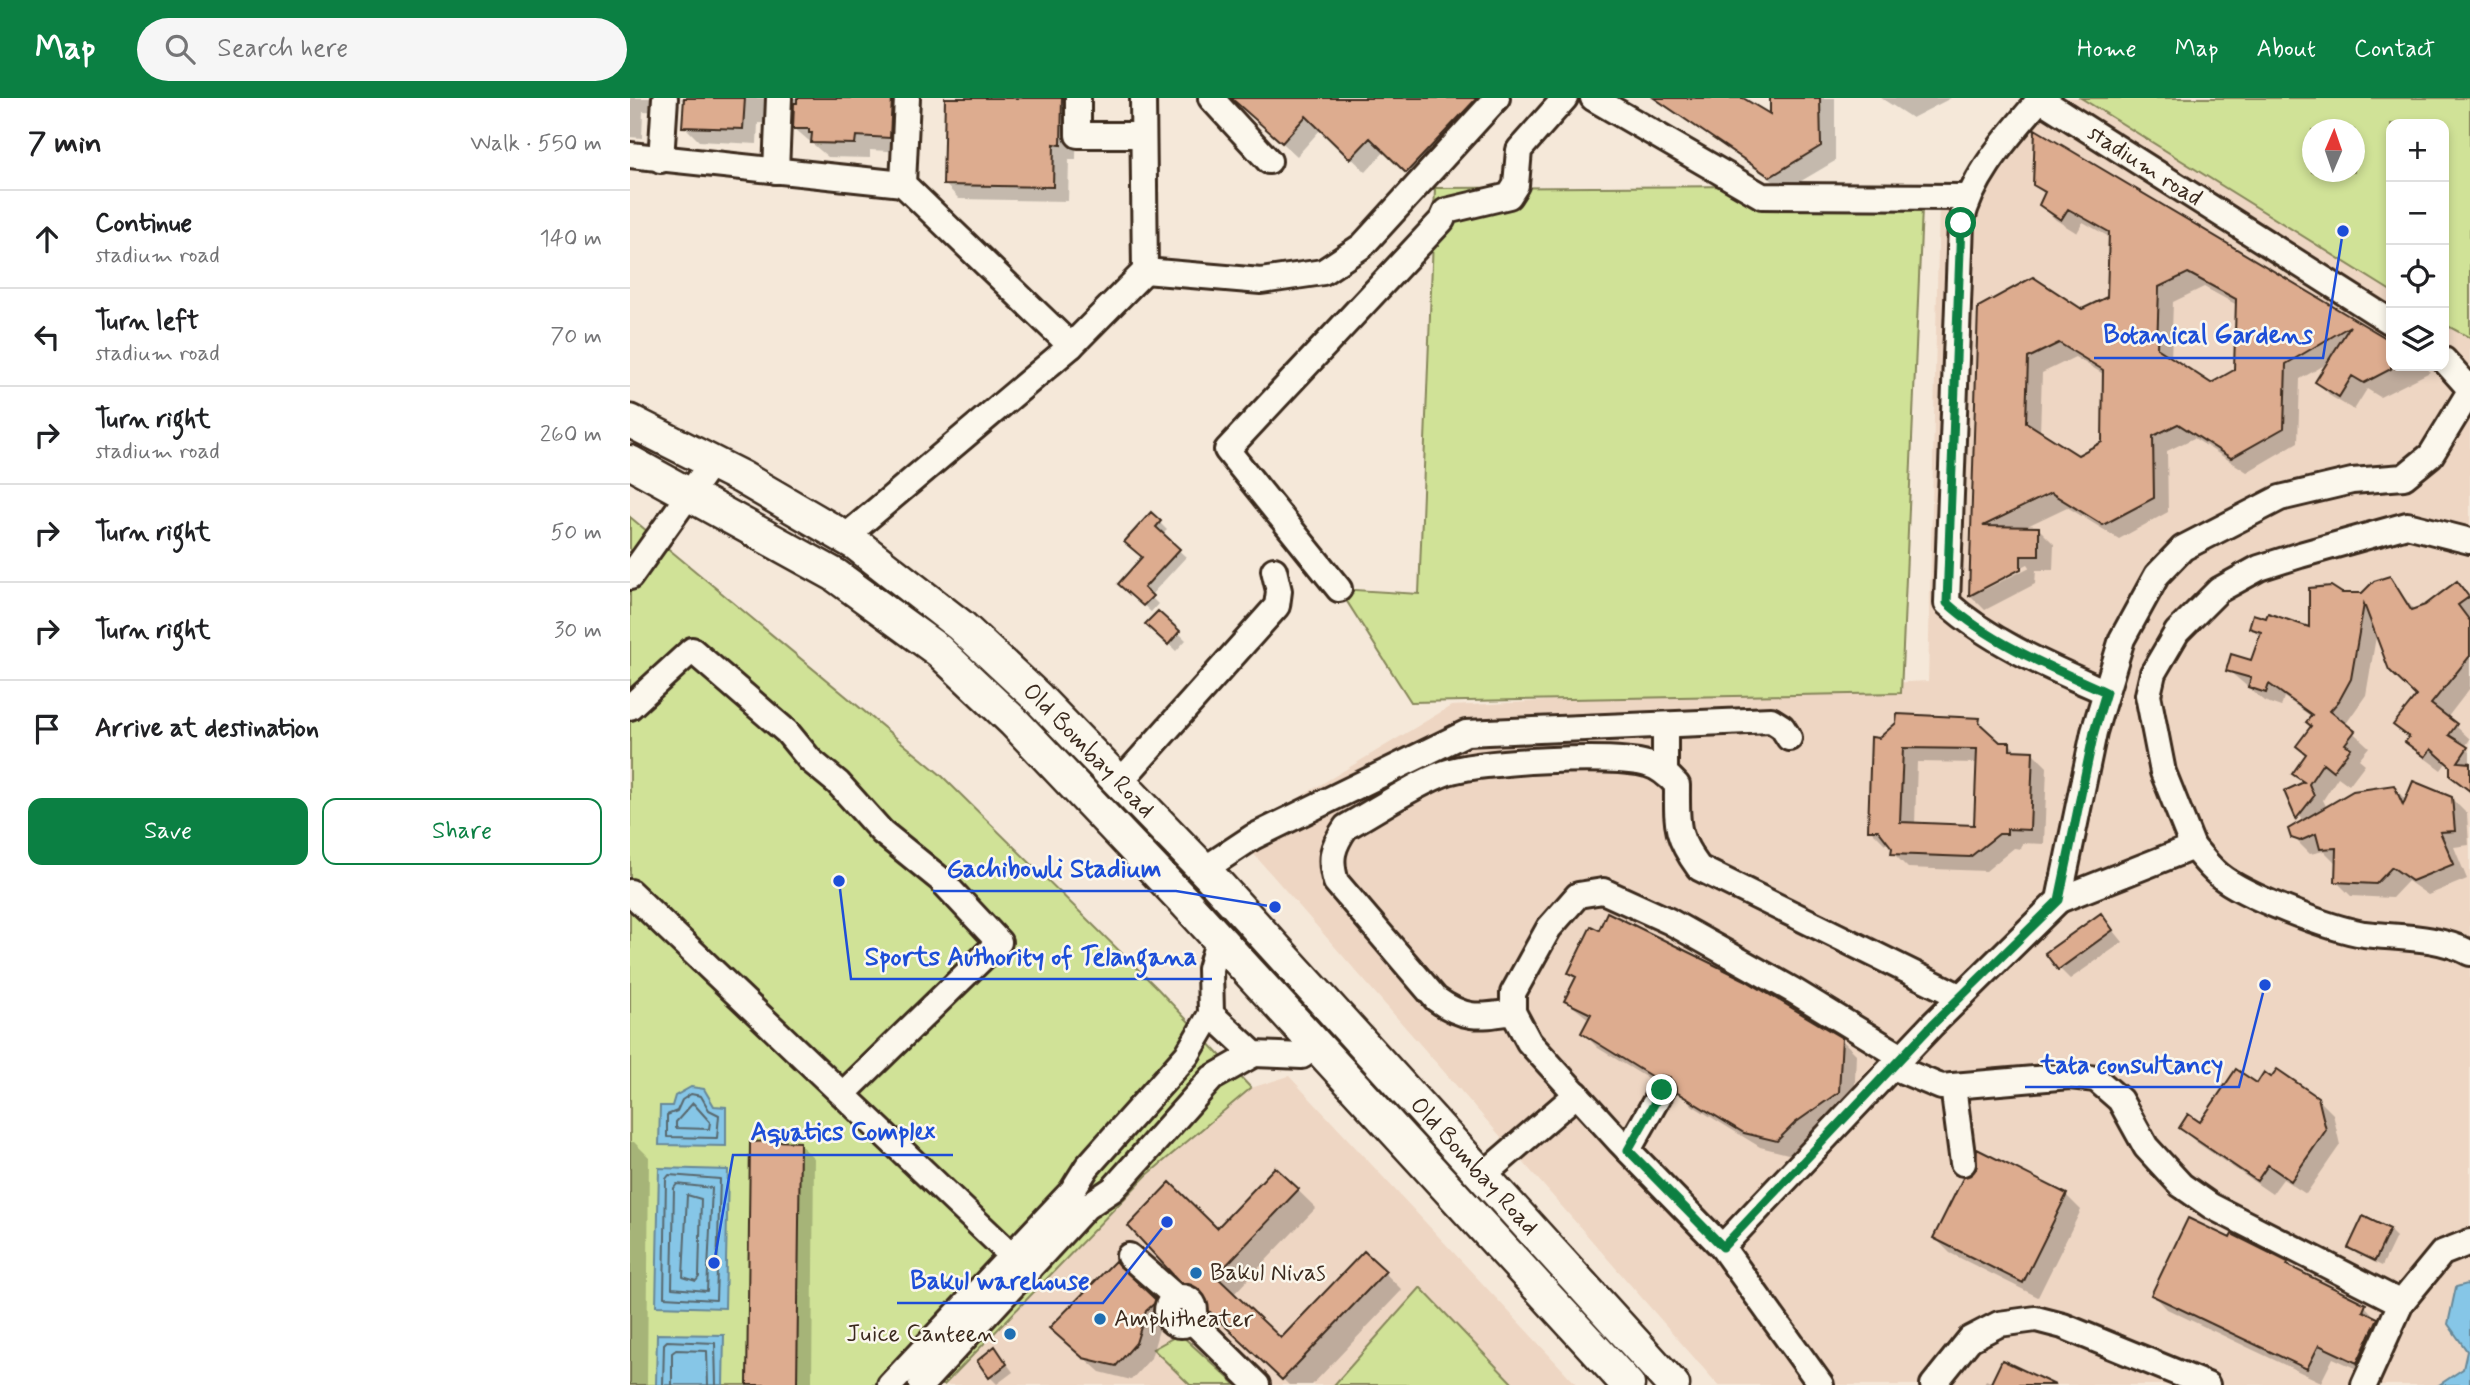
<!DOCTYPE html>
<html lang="en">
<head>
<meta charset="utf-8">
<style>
  body { margin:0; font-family:Mynerve,sans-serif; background:#f6f6f6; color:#202124 }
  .controls { position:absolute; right:21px; top:21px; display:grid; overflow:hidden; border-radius:14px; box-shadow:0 4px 10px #0003 }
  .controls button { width:63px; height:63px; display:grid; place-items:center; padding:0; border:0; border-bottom:2px solid #e0e0e0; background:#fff; color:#202124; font:35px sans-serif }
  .compass { position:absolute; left:1672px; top:21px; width:63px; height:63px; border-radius:50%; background:#fff; box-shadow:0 4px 10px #0003; rotate:2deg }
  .stop { position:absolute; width:21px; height:21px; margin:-16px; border:5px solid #0b8043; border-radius:50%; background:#fff }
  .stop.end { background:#0b8043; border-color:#fff; box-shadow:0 2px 7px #0008 }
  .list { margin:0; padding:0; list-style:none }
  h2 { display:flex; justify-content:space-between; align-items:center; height:91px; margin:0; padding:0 28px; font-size:30px }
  h2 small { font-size:23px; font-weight:400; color:#757577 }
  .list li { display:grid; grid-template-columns:46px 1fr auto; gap:21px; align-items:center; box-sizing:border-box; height:98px; padding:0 28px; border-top:2px solid #e0e0e0 }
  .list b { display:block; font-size:26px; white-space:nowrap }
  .list p { margin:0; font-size:23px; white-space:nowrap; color:#757577 }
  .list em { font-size:23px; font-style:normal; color:#757577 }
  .actions { display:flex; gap:14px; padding:21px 28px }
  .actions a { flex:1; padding:16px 0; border:2px solid #0b8043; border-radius:14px; text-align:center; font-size:24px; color:#0b8043 }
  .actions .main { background:#0b8043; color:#fff }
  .icon { flex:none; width:38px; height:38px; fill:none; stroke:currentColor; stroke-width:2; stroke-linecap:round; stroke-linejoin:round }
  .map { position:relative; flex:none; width:1840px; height:1287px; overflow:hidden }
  header { display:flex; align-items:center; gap:42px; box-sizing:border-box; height:98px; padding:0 35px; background:#0b8043; color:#fff }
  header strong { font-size:33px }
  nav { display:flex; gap:38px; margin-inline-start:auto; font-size:24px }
  .search { width:490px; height:63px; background:#f6f6f6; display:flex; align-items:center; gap:18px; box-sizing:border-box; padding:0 24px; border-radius:38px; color:#757577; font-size:26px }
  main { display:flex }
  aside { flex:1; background:#fff }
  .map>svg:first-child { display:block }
</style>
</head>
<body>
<header>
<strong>Map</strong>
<div class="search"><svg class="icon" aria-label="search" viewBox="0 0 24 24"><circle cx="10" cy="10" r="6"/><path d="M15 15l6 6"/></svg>Search here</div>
<nav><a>Home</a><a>Map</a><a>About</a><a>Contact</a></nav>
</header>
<main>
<aside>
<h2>7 min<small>Walk · 550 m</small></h2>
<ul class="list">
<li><svg class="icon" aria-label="ahead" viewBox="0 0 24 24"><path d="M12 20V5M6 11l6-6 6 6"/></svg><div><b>Continue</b><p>stadium road</p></div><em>140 m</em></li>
<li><svg class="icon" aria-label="left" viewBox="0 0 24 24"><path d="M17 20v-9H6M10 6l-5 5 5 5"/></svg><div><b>Turn left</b><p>stadium road</p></div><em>70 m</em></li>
<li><svg class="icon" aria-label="right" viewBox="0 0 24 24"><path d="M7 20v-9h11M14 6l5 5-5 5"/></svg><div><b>Turn right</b><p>stadium road</p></div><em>260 m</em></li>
<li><svg class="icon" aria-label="right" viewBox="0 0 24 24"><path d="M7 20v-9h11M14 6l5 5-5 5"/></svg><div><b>Turn right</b></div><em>50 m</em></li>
<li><svg class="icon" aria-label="right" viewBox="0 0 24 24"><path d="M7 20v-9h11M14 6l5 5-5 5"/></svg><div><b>Turn right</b></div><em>30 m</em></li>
<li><svg class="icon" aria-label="arrive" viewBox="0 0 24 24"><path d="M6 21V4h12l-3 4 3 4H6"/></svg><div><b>Arrive at destination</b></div></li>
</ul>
<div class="actions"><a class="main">Save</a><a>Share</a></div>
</aside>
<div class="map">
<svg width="1840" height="1287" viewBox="0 0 1840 1287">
  <rect width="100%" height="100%" fill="#f5e8d9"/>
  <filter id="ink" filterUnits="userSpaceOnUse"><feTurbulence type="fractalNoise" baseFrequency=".0143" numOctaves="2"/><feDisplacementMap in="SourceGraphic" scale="14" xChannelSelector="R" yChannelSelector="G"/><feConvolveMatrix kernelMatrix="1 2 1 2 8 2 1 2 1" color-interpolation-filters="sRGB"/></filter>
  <g filter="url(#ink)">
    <!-- built -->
    <path fill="#eed6c3" d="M1412 0H1451L1761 193V268H1814V226L1840 240V1287H1088L607 737 821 608 1298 583 1309 105Z
      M659 978 947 1287H314L516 1078 621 990Z"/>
    <!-- green -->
    <path fill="#d0e297" stroke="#86865a" stroke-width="2" fill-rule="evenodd" d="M1451 0H1840V240L1814 226V26H1761V193ZM1682 32H1724V74H1682Z
      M1293 87 1271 595 781 604 709 491 789 496 805 90Z
      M0 419 311 677 527 890 621 990 516 1078 314 1287H0Z
      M790 1190H791L884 1287H704Z
      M550 1236 606 1287H560L523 1251Z"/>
    <!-- water -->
    <path fill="#86c6e7" stroke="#688897" stroke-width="2" d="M61 989 74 991 84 1008 96 1009V1048L29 1047 30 1008H42L45 998Z
      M29 1070 98 1072 95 1210 26 1208Z
      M1837 1186 1840 1189V1287H1809L1833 1271 1837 1253 1818 1226 1826 1189Z
      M27 1236 94 1237 93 1287H26Z"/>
    <!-- shadow -->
    <path fill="#0003" fill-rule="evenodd" d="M0 0H50L38 6 35 14 13 13 12 40 0 39Z
      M51 0H278L275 54 240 52V60L198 59 164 30V0L151 6 148 26 128 25 127 46 69 43 54 28 55 9Z
      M317 0H447L446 61H439L438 103 329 101 315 86Z
      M603 0H849L862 13 792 88 755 53 736 74 691 31 667 58Z
      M1024 0H1109L1141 20 1142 0H1205V63L1156 92Z
      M1251 0H1321L1282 20Z
      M1407 34 1761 245V268H1795L1800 274 1750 299 1737 291 1724 312 1702 299 1687 284 1700 264 1670 281 1668 344 1617 374 1564 340 1537 353 1538 414 1489 441 1437 409 1393 430 1409 431 1424 446 1423 472H1406L1405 486 1355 512 1341 498 1350 210 1452 213 1479 200 1481 140 1453 124 1447 135 1426 122 1411 107 1415 97 1405 86ZM1574 189 1607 207 1606 273 1581 287 1541 262 1543 204ZM1445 259 1475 277 1473 345 1448 359 1410 335 1412 275ZM1428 389 1430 392 1356 428V424ZM1398 466 1400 469 1354 492V488Z
      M521 416 537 432 532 437 556 459 520 498 528 506 521 514 498 493 514 460Z
      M1759 480 1785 513 1796 509 1827 485 1840 499V590L1817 620 1840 641 1835 649 1840 654V695L1822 677V669L1816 665 1811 672 1792 658 1766 627 1788 598 1747 533 1736 597 1715 627 1739 649 1729 661 1735 666 1719 687 1708 679 1693 702 1697 710 1763 689 1777 703 1821 700 1837 716 1839 747 1824 749 1837 781 1798 797 1778 783 1762 800 1721 798 1706 783 1707 766 1694 753 1680 756 1665 741 1673 725 1657 694 1675 686 1665 676 1678 657 1682 619 1654 599 1651 609 1634 603 1598 572 1622 564 1631 540 1621 529 1681 531 1712 497H1733Z
      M528 515 556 542 546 553 518 526Z
      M1349 622 1369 646H1380L1387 654H1402L1417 669 1414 746 1392 745 1391 751 1384 750 1356 773 1278 770 1263 755 1261 746H1255L1240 731 1243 641ZM1287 664 1349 665 1346 729 1285 726Z
      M1471 817 1493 844 1440 881 1429 870Z
      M940 875 1211 941 1226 956 1224 1009 1180 1040 1162 1057 1130 1049 1063 1008 1047 991 1040 994 968 950 953 935 960 922 936 903 947 881Z
      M1627 987 1687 1000 1703 1016 1710 1047 1676 1096 1653 1081 1642 1096 1566 1044 1551 1030 1571 1026Z
      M0 1044H4L19 1059 17 1287H0Z
      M169 1046 184 1060 182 1287H119Z
      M646 1071 686 1110 603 1197 651 1242 754 1174 772 1192 682 1287H659L566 1198 587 1132Z
      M1436 1097 1451 1112 1408 1199 1320 1155 1305 1140Z
      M1734 1120 1759 1132 1766 1139 1752 1168 1727 1156 1720 1149Z
      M485 1166 541 1218 530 1228 521 1260 501 1282 470 1274 436 1244Z
      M1657 1166 1665 1173 1735 1208 1761 1236 1742 1278 1703 1260 1691 1284 1537 1211 1523 1196Z
      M365 1250 383 1274 367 1286 360 1279Z
      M1356 1282 1363 1285 1421 1287H1353Z"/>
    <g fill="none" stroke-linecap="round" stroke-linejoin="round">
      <!-- shore -->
      <path stroke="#59686e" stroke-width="2" d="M61 996 71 998 79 1012 89 1017 87 1040 37 1039V1017L47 1013 52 1002Z
        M63 1005 80 1024 79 1031 46 1030V1024Z
        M39 1077 90 1081 86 1202 34 1199 36 1081Z
        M47 1086 82 1090 77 1193 42 1190 44 1090Z
        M57 1097 71 1101 69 1179 66 1183 53 1179Z
        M33 1287 34 1246 37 1243 85 1245 86 1287
        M42 1287V1255L46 1252 77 1253 78 1287"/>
    </g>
    <!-- building -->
    <path fill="#ddac8f" stroke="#3b2a1e" stroke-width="2" fill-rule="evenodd" d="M54 0H115L113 31 52 29Z
      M167 0H262L260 40 226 38 225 46 181 45 182 35H179V31H163L164 5H167Z
      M315 0H432L431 47 424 46 423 89 313 87Z
      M601 0H847L776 75 740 40 720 61 676 18 652 45Z
      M1024 0H1113L1140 16V0H1190L1191 48 1140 79Z
      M1405 31 1761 243V271L1734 285 1722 278 1709 299 1685 284 1720 228 1656 266 1654 330 1601 360 1548 326 1523 338 1524 400 1473 427 1421 395 1353 428 1409 429V458H1391V471L1339 498 1348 209 1403 179 1452 211 1477 199 1479 134 1438 111 1431 122 1409 107 1415 94 1403 87ZM1558 175 1606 201 1604 272 1581 285 1527 250 1529 189ZM1429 245 1473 272 1472 344 1448 357 1396 324 1398 260Z
      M521 414 531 423 526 429 550 451 514 490 523 498 513 508 488 486 512 459 494 444Z
      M1760 478 1781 512 1795 507 1827 483 1839 499 1828 507 1840 523V558L1801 606 1827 626 1819 637 1838 649 1828 664 1840 665V693L1820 678V668L1801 651 1795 659 1775 644 1779 639 1763 627 1786 598 1759 572 1734 506 1721 581 1709 603 1700 613 1725 633 1715 646 1721 650 1703 673 1693 665 1679 686 1684 698 1666 721 1654 693 1674 684 1662 676 1676 656 1666 648 1681 628 1676 624 1682 617 1639 586 1636 595 1618 589 1621 580 1596 573 1601 556 1621 562 1631 534 1619 530 1623 516 1636 520 1638 515 1679 529V490L1701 488 1712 495H1732L1744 483Z
      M528 513 550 533 538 547 515 526Z
      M1267 616 1350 620 1349 625 1370 644H1380V652L1403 653 1400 732 1377 731V736H1369L1340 759 1261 756 1262 750 1248 732H1238L1241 639 1249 640 1266 625ZM1273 650 1347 651 1344 727 1270 724Z
      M1783 683 1822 699 1825 733 1810 734 1824 766 1782 783 1762 769 1746 786 1705 784 1706 750 1690 751 1686 736 1670 743 1661 740 1658 731 1723 693 1764 687 1773 707Z
      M977 814 1115 882 1212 940 1209 994 1165 1025 1147 1043 1114 1035 1046 994 1040 979 1031 977 1024 980 951 935 961 916 934 903 946 879 938 875 961 828 969 832Z
      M1471 815 1483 832 1428 872 1415 855Z
      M1606 971 1627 985 1634 974 1641 979 1647 971 1688 999 1696 1032 1661 1083 1638 1067 1627 1083 1549 1030 1558 1016 1570 1024Z
      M143 1043 170 1044 167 1287H117L120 1044Z
      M1347 1051 1437 1096 1393 1185 1303 1140 1333 1080 1346 1071Z
      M645 1069 669 1091 586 1178 651 1240 734 1153 756 1173 652 1282 560 1195 498 1128 540 1084 587 1130Z
      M1733 1118 1760 1131 1745 1163 1718 1150Z
      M1558 1120 1600 1140 1602 1136 1658 1164 1657 1167 1736 1206 1733 1213 1748 1220 1727 1265 1689 1247 1677 1271 1521 1197Z
      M485 1163 527 1203 516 1213 506 1245 486 1268 453 1260 419 1230Z
      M365 1248 377 1266 359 1280 347 1263Z
      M1372 1262 1425 1287H1360Z"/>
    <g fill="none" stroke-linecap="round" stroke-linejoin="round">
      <defs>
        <g id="minor">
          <path d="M277 0 273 86 441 248"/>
          <path d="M448 0V37H513"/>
          <path d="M581 0 639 63"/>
          <path d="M963 0 1132 98 1337 99"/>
          <path d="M0 57 273 86"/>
          <path d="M31 62 35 0"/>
          <path d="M146 73 149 0"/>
          <path d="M515 173 631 183 693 174 732 148 867 0"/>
          <path d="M1814 262 1840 291"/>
          <path d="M215 439 441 248 515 173 513 0"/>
          <path d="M0 479 82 364"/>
          <path d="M709 491 597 352 812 122 816 113 879 98 886 87 889 52 935 0"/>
          <path id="s1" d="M1476 594C1422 570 1361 545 1317 505L1331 125C1342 77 1378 39 1410 1L1761 224"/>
          <path d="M0 609 62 552 157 634 180 662 208 685 252 734 310 781 369 844 213 996"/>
          <path d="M1035 627V675"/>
          <path d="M489 685 647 508 649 493 644 472"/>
          <path d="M1563 749C1571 758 1579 769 1589 777 1614 798 1701 831 1734 836 1769 840 1808 838 1840 855"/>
          <path d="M573 772 623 739 836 635 1141 622 1152 629 1159 640"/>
          <path d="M0 794 398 1173"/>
          <path d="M1429 802 1563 749 1533 674 1518 597 1523 575 1547 534 1589 492 1629 470 1670 457 1777 427 1840 443"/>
          <path d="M589 840 580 871 581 916 624 956 672 958 687 947"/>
          <path d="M883 914C849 919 835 922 806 901L706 784C699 761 702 749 716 729 747 712 783 687 815 675 848 663 983 656 1017 666 1029 669 1039 678 1047 687 1047 727 1045 737 1069 770L1331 899"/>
          <path d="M1263 969 1311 989 1440 978 1466 981 1490 1002 1516 1049 1551 1087 1581 1108 1771 1205 1812 1155 1840 1144"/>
          <path d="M1323 988 1333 1065"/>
          <path d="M998 1052 1032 992"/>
          <path d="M852 1078 947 996"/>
          <path d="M1092 1149 1302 927 1429 802 1464 634 1476 594 1492 541 1527 477 1553 450 1650 400 1722 383 1774 379 1801 357 1840 293"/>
          <path d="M499 1158 546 1199"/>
          <circle cx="551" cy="1213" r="14"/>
          <path d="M562 1223 627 1287"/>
          <path d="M260 1287 442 1093 457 1069 557 957 581 916"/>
          <path d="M291 1287 456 1109 483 1091 582 980 624 956"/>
          <path d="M1191 1287 1092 1149 989 1043 899 944 883 914V895L919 830 948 797 973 793 1039 823 1164 893 1272 959"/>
          <path d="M1303 1287 1340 1241 1369 1226 1406 1221 1433 1228 1577 1287"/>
          <path d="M1734 1287 1771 1205"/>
        </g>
        <g id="major">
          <path id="s2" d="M0 323 111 379 226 446 331 528 408 600 580 778 1043 1287"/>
          <path d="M0 364 205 477 309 553 384 624 553 802 998 1287"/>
        </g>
      </defs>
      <!-- minor casing -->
      <use href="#minor" stroke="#3b2a1e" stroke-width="30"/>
      <!-- major casing -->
      <use href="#major" stroke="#3b2a1e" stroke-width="37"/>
      <!-- minor -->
      <use href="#minor" stroke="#fbf7ec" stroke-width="24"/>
      <!-- major -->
      <use href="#major" stroke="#fbf7ec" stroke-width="32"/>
    </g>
  </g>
  <g fill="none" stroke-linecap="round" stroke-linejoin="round" filter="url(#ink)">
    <!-- route -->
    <path stroke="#0b8043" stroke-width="9" d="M1032 992 998 1052 1093 1149 1302 927 1429 802 1464 634 1476 594C1422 570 1361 545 1317 505L1331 125"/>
  </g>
  <!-- markers -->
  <g fill="#1f6fb2" stroke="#fbf7ec" stroke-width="2.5">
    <circle cx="566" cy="1175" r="7"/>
    <circle cx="470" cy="1221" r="7"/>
    <circle cx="380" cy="1236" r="7"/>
  </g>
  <g text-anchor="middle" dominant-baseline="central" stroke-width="5" stroke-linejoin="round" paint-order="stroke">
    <!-- street labels -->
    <g font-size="24" fill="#3b2a1e" stroke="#fbf7ec">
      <text stroke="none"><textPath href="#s1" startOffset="836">stadium road</textPath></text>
      <text stroke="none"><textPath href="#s2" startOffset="569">Old Bombay Road</textPath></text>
      <text stroke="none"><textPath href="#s2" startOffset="1136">Old Bombay Road</textPath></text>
    </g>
    <!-- poi labels -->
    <g font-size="24" fill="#3b2a1e" stroke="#fbf7ec" text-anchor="start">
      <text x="580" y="1175">Bakul Nivas</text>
      <text x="484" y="1221">Amphitheater</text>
      <text x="366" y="1236" text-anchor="end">Juice Canteen</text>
    </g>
  </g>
  <!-- callouts -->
  <path fill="none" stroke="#1d4ed8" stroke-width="2.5" d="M1713 133L1693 260H1464M645 809L546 793H303M209 783L221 881H582M1635 887L1609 989H1395M84 1165L103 1057H323M537 1124L473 1205H267"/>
  <g fill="#1d4ed8" stroke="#fbf7ec" stroke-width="2.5">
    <circle cx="1713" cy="133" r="7"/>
    <circle cx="645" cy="809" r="7"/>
    <circle cx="209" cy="783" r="7"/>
    <circle cx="1635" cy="887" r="7"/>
    <circle cx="84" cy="1165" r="7"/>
    <circle cx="537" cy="1124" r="7"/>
  </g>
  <g font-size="26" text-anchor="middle" font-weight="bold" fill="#1d4ed8" stroke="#fbf7ec" stroke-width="5" stroke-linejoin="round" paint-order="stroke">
    <text x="1578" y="245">Botanical Gardens</text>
    <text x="424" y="779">Gachibowli Stadium</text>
    <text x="401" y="867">Sports Authority of Telangana</text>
    <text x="1502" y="975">tata consultancy</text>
    <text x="213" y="1042">Aquatics Complex</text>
    <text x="370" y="1191">Bakul warehouse</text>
  </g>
</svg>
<div class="controls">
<button>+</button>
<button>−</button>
<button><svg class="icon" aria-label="locate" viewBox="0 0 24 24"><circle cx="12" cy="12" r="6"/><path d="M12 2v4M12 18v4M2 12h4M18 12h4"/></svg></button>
<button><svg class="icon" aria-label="layers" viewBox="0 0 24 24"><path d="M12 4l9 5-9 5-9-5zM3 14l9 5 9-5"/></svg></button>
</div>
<svg class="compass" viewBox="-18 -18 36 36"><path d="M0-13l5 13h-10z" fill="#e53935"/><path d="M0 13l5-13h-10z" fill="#757577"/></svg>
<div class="stop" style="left:1331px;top:125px"></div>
<div class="stop end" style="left:1032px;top:992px"></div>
</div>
</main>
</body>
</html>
